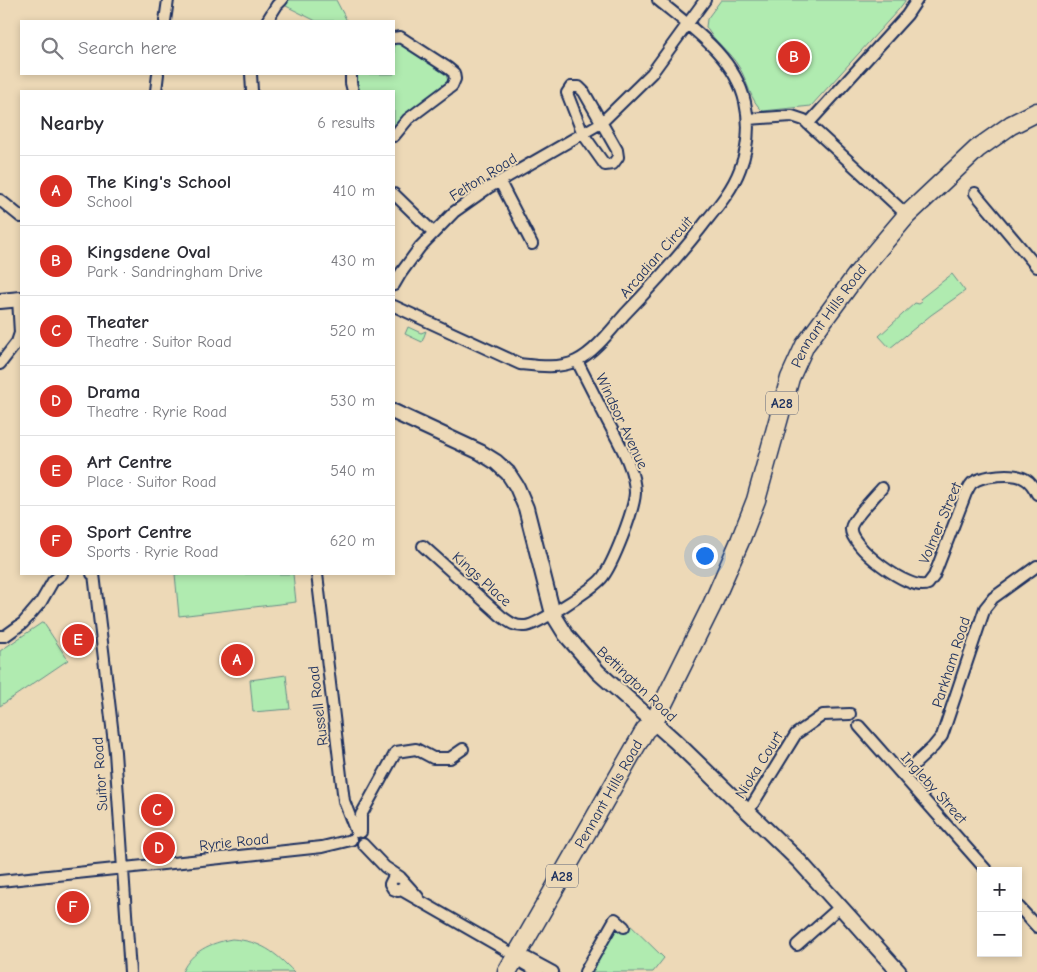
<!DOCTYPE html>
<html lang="en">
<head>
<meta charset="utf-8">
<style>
  body { margin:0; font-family:"Comic Neue",sans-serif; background:#f2f2f3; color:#2b2b33 }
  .controls { position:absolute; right:15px; bottom:15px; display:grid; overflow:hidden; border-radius:0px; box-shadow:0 2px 8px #0003 }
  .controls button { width:45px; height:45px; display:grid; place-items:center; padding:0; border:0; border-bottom:1px solid #e1e1e2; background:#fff; color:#2b2b33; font:25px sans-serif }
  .you { position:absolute; left:704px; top:555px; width:18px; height:18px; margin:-12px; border:4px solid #fff; border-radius:50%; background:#1a73e8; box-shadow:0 0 0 8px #1a73e833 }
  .badge { display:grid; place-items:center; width:32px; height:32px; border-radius:50%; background:#d93025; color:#fff; font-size:16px; font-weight:700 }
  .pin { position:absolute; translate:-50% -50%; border:2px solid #fff; box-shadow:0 1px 5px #0006 }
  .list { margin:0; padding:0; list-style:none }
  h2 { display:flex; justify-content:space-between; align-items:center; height:65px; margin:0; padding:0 20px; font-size:21px }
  h2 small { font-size:16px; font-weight:400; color:#7c7c81 }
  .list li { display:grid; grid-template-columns:32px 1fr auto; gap:15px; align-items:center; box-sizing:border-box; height:70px; padding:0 20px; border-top:1px solid #e1e1e2 }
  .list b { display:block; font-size:19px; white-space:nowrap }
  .list p { margin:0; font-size:16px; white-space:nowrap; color:#7c7c81 }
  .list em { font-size:16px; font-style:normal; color:#7c7c81 }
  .icon { flex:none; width:28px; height:28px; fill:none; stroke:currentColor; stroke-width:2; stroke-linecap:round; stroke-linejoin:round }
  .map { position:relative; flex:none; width:1037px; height:972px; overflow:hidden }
  .search { position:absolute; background:#fff; box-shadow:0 2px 8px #0003; left:20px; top:20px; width:375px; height:55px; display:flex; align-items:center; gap:12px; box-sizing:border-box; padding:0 18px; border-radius:0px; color:#7c7c81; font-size:19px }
  .panel { position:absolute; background:#fff; box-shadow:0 2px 8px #0003; left:20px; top:90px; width:375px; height:485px; border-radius:0px }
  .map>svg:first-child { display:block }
</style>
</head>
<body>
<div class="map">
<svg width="1037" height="972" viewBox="0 0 1037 972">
  <rect width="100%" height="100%" fill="#edd9b7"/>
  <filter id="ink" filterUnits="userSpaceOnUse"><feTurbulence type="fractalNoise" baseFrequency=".02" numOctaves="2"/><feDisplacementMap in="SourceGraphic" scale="10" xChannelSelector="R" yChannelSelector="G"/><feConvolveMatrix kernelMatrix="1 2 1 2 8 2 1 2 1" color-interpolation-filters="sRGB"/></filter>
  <g filter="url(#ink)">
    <!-- green -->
    <path fill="#b0ebb0" stroke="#668d87" d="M286 0H336L347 21H316L282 4Z
      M721 0H905V1L899 9 811 106 763 111C750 101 748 81 739 67 730 52 714 41 706 27L707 19Z
      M401 42 444 69 448 81 408 113 394 127V91H358L355 74H394V43Z
      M952 274 965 291 931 315 890 348 879 336 915 303 919 304 922 302 920 299Z
      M408 327 421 333 426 331 422 342 405 334Z
      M175 574H293L296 602 179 616Z
      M43 622 68 660 0 706V651Z
      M286 675 290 709 253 712 250 680Z
      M620 915 664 958 653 972H588Z
      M232 939C261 941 275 952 294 972H182C192 951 210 943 232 939Z"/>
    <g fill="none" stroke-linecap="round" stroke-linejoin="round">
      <defs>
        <path id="street" d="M165 21 168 0
          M267 21 277 5 282 0
          M394 38 400 37 448 68 454 73 455 79 452 86 408 119 394 136
          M251 74 252 91
          M351 74V83L353 91
          M571 87H579L584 92 617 150 618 157 613 164 605 165 583 134 567 93Z
          M156 91 158 74
          M748 119 792 116 804 120 907 215
          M808 124 907 15 917 0
          M500 182 532 244
          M975 193 1037 267
          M394 194 433 232
          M0 200 21 217
          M394 285 401 273 420 247 454 212 488 188 601 123 652 73 705 0
          M394 306 520 364C538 366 559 369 576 361 594 353 612 329 625 314 654 284 682 253 707 220 720 204 733 188 740 169 748 148 750 124 745 102 735 57 692 28 658 0
          M0 364 17 342 20 333 18 299
          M882 488C875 496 852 520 851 528 848 545 910 593 928 584L934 576 966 493C968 490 969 486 972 483 982 475 1014 472 1025 479 1031 482 1034 488 1037 494
          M423 546 501 616C509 622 515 627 525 626 536 626 594 588 602 578 613 564 634 511 635 493 635 469 619 443 608 422 598 402 587 381 577 361
          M92 574H94L115 752 130 972
          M317 574 344 801 356 832
          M0 636H5L23 623 41 602 53 581 62 574
          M859 726 987 871
          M903 775 933 747 942 736 985 608 993 598 1037 566
          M748 812 796 734 823 715 850 714
          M361 832V815L396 752 416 749 433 758H450L463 749
          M363 844 385 867 400 877
          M0 881 230 857 322 847 351 840
          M405 883 404 887 398 891 393 889 390 884 393 878 400 877 418 897
          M401 890 516 956 524 964 538 972
          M1018 906 1037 927
          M797 945 841 906
          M516 956 527 958 553 972
          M585 972 615 919 624 927"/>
        <path id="secondary" d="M0 301 21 299
          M394 412 480 452 496 462 508 473 517 487 526 508 553 614 566 635 598 672 675 741 800 862 899 972"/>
        <g id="highway">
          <path id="s1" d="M507 972 645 730 654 722 712 605 740 541 756 500 790 378 805 345 858 273 907 215 977 149 1011 125 1037 112"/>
        </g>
      </defs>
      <!-- street casing -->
      <use href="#street" stroke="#1b2f5e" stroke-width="14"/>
      <!-- secondary casing -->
      <use href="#secondary" stroke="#1b2f5e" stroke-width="18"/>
      <!-- highway casing -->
      <use href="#highway" stroke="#1b2f5e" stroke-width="21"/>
      <!-- street -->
      <use href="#street" stroke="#edd9b7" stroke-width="10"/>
      <!-- secondary -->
      <use href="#secondary" stroke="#edd9b7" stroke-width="14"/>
      <!-- highway -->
      <use href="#highway" stroke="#edd9b7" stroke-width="18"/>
    </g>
  </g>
  <g text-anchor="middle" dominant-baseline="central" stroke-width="4" stroke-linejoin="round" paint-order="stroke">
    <!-- shield labels -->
    <g fill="#edd9b7" stroke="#5a6279" stroke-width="1">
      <rect x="766" y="391.5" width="32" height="23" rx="4"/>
      <rect x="546" y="864.5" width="32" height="23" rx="4"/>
    </g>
    <g font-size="14" font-weight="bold" fill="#1b2f5e">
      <text x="782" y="403">A28</text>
      <text x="562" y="876">A28</text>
    </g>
    <!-- street labels -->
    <g font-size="15" fill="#1b2f5e" stroke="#edd9b7">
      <text transform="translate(483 177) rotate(-32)">Felton Road</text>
      <text transform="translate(656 257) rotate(-49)">Arcadian Circuit</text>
      <text stroke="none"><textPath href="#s1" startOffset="735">Pennant Hills Road</textPath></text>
      <text transform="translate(622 421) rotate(65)">Windsor Avenue</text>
      <text transform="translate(940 523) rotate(-67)">Volmer Street</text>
      <text transform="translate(482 579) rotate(42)">Kings Place</text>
      <text transform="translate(951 662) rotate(-72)">Parkham Road</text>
      <text transform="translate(637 684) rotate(43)">Bettington Road</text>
      <text transform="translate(318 706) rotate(-97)">Russell Road</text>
      <text transform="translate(759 765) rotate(-58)">Nioka Court</text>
      <text transform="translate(100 774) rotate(-94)">Suitor Road</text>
      <text transform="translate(934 788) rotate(48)">Ingleby Street</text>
      <text stroke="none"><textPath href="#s1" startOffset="205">Pennant Hills Road</textPath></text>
      <text transform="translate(234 842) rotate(-6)">Ryrie Road</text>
    </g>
  </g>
</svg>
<div class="controls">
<button>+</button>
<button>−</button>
</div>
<div class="you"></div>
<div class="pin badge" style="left:237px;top:660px">A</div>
<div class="pin badge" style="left:794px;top:57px">B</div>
<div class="pin badge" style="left:157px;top:810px">C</div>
<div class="pin badge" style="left:159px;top:848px">D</div>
<div class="pin badge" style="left:78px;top:640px">E</div>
<div class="pin badge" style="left:73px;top:907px">F</div>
<div class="search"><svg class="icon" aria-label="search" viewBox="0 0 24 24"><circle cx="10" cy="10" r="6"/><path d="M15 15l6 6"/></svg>Search here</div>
<section class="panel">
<h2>Nearby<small>6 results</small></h2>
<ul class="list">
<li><span class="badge">A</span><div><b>The King's School</b><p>School</p></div><em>410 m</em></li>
<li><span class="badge">B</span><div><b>Kingsdene Oval</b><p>Park · Sandringham Drive</p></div><em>430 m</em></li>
<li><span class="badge">C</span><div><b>Theater</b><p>Theatre · Suitor Road</p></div><em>520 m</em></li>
<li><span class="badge">D</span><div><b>Drama</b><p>Theatre · Ryrie Road</p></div><em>530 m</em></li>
<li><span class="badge">E</span><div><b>Art Centre</b><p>Place · Suitor Road</p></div><em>540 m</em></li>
<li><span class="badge">F</span><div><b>Sport Centre</b><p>Sports · Ryrie Road</p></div><em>620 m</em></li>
</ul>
</section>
</div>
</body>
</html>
